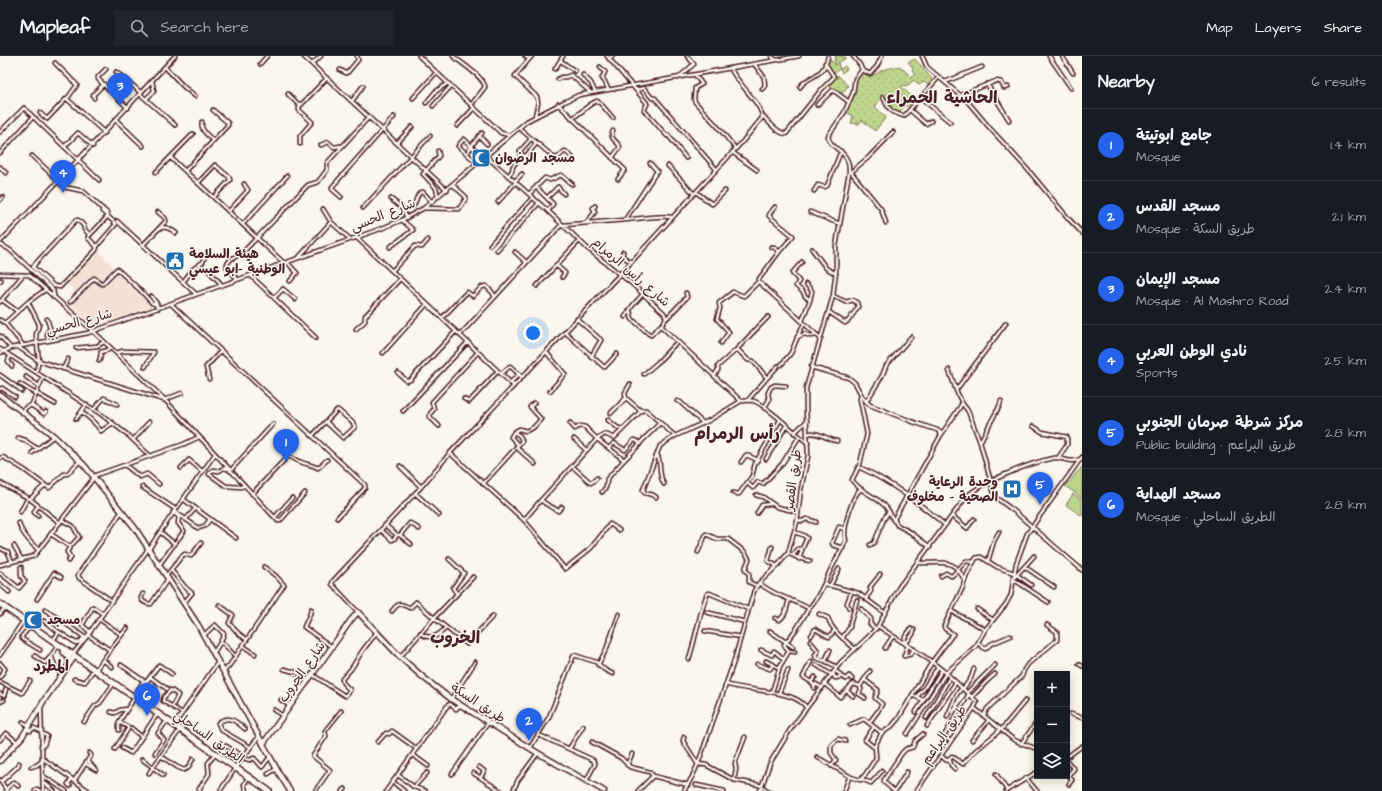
<!DOCTYPE html>
<html lang="en">
<head>
<meta charset="utf-8">
<style>
  body { margin:0; font-family:"Architects Daughter","Playpen Sans Arabic",sans-serif; background:#20242c; color:#f1f3f6 }
  .controls { position:absolute; right:12px; bottom:12px; display:grid; overflow:hidden; border-radius:0px; box-shadow:0 2px 10px #0003 }
  .controls button { width:36px; height:36px; display:grid; place-items:center; padding:0; border:0; border-bottom:1px solid #363941; background:#171b24; color:#f1f3f6; font:20px sans-serif }
  .you { position:absolute; left:533px; top:277px; width:14px; height:14px; margin:-10px; border:3px solid #fff; border-radius:50%; background:#1a73e8; box-shadow:0 0 0 6px #1a73e833 }
  .badge { display:grid; place-items:center; width:26px; height:26px; border-radius:50%; background:#2563eb; color:#fff; font-size:13px; font-weight:700 }
  .pin { position:absolute; translate:-50% -33px; filter:drop-shadow(0 1px 2px #0008) }
  .pin::after { content:''; position:absolute; top:21px; width:14px; height:12px; background:inherit; clip-path:polygon(0 0,100% 0,50% 100%) }
  .list { margin:0; padding:0; list-style:none }
  h2 { display:flex; justify-content:space-between; align-items:center; height:52px; margin:0; padding:0 16px; font-size:17px }
  h2 small { font-size:13px; font-weight:400; color:#9ea1a6 }
  .list li { display:grid; grid-template-columns:26px 1fr auto; gap:12px; align-items:center; box-sizing:border-box; height:72px; padding:0 16px; border-top:1px solid #363941 }
  .list b { display:block; font-size:15px; white-space:nowrap }
  .list p { margin:0; font-size:13px; white-space:nowrap; color:#9ea1a6 }
  .list em { font-size:13px; font-style:normal; color:#9ea1a6 }
  .icon { flex:none; width:22px; height:22px; fill:none; stroke:currentColor; stroke-width:2; stroke-linecap:round; stroke-linejoin:round }
  .map { position:relative; flex:none; width:1082px; height:735px; overflow:hidden }
  header { display:flex; align-items:center; gap:24px; box-sizing:border-box; height:56px; padding:0 20px; background:#171b24; border-bottom:1px solid #363941 }
  header strong { font-size:19px }
  nav { display:flex; gap:22px; margin-inline-start:auto; font-size:14px }
  .search { width:280px; height:36px; background:#20242c; display:flex; align-items:center; gap:10px; box-sizing:border-box; padding:0 14px; border-radius:0px; color:#9ea1a6; font-size:15px }
  main { display:flex }
  aside { flex:1; background:#171b24 }
  .map>svg:first-child { display:block }
</style>
</head>
<body>
<header>
<strong>Mapleaf</strong>
<div class="search"><svg class="icon" aria-label="search" viewBox="0 0 24 24"><circle cx="10" cy="10" r="6"/><path d="M15 15l6 6"/></svg>Search here</div>
<nav><a>Map</a><a>Layers</a><a>Share</a></nav>
</header>
<main>
<div class="map">
<svg width="1082" height="735" viewBox="0 0 1082 735">
  <defs>
    <pattern id="grass-dots" width="8" height="8" patternUnits="userSpaceOnUse"><rect width="8" height="8" fill="#bed58c"/><path d="M2 2h.1M6 6h.1" fill="none" stroke="#a5b679" stroke-width="1.8" stroke-linecap="round"/></pattern>
    <pattern id="park-tufts" width="24" height="20" patternUnits="userSpaceOnUse"><rect width="24" height="20" fill="#bed58c"/><path d="M3 7l-1-3M5 7V3M7 7l1-3M15 17l-1-3M17 17v-4M19 17l1-3" fill="none" stroke="#a5b679"/></pattern>
  </defs>
  <rect width="100%" height="100%" fill="#fbf7ec"/>
  <filter id="ink" filterUnits="userSpaceOnUse"><feTurbulence type="fractalNoise" baseFrequency=".025" numOctaves="2"/><feDisplacementMap in="SourceGraphic" scale="8" xChannelSelector="R" yChannelSelector="G"/><feConvolveMatrix kernelMatrix="1 2 1 2 8 2 1 2 1" color-interpolation-filters="sRGB"/></filter>
  <g filter="url(#ink)">
    <!-- built -->
    <path fill="#f4e0d5" d="M97 194 152 250 95 271 68 246 74 234 65 226Z"/>
    <!-- grass -->
    <path fill="url(#grass-dots)" stroke="#847a5c" d="M835 0H844L846 2 838 7 840 13 845 10 847 13 842 17 840 13 833 18 827 8V6L830 3 836 9V8L834 4 836 3Z
      M915 3 932 23 931 24 934 26 930 30 924 26 919 29 914 24 908 29 902 30 901 31 916 44 912 50 910 48 907 50H904L899 57 888 51 882 38V41L875 51 886 61 875 75 862 64 859 68 851 67 853 60 846 56 855 29 856 24 863 16C874 23 873 18 883 14 888 12 895 11 900 10L911 21 915 18 912 14 913 12 908 6Z
      M838 19 848 30 840 40 828 29Z"/>
    <!-- park -->
    <path fill="url(#park-tufts)" stroke="#847a5c" d="M1082 411V442L1065 430Z"/>
    <!-- pitch -->
    <path fill="#bed58c" stroke="#847a5c" d="M1073 438 1082 444V460L1066 449Z"/>
    <g fill="none" stroke-linecap="round" stroke-linejoin="round">
      <defs>
        <path id="minor" d="M303 0 447 134
          M419 0 501 77 509 79
          M453 0C461 7 484 21 485 31L471 49
          M525 0 529 3
          M532 0 515 20 537 41 538 47 535 60
          M607 0 646 46 647 48 644 54 667 80
          M922 0 927 11 968 46 988 70 1029 115 1068 162 1082 177
          M1049 0 1071 32
          M1062 0 1073 17
          M772 1 776 4
          M609 3 612 0
          M561 5 575 15
          M55 7 77 29 67 43 105 77
          M260 8 267 0
          M312 8 321 0
          M755 9 764 21 765 30 762 33
          M165 11 184 31 195 40
          M600 11 605 16 602 22 605 26 608 33
          M106 13 98 21V23L128 52
          M555 13 563 0
          M340 14 346 17 348 16 358 4 357 0
          M862 14 870 18 877 10 882 0
          M116 16 126 23 141 37
          M583 19 591 27 595 36
          M695 19 702 28 695 32 694 43 695 46 718 71 736 93
          M678 22 694 8 687 0
          M558 23 562 21H566L571 19 590 36
          M945 26 982 11
          M987 28 1009 64
          M800 31C807 19 824 23 828 0
          M636 34 644 32 652 42H655L716 113
          M140 38 175 69
          M288 38 298 48H301
          M961 39 996 25 1001 26 1004 32 1008 31
          M883 41C889 54 890 56 904 60L939 21
          M94 42 93 39 104 28
          M413 42 436 17
          M921 42 950 66
          M146 43 154 35 152 25
          M352 45 363 30
          M426 47 435 36 448 27
          M558 48 625 114 618 123
          M817 49 833 34 849 46
          M433 50 451 30
          M910 54 926 68 931 65
          M40 57 47 63 67 42
          M763 60C769 66 777 77 786 78L821 34 834 21 825 7
          M572 63 591 48 597 45 601 48 613 62
          M116 64 143 90
          M202 66C200 74 208 79 213 85
          M457 70 474 52
          M519 72 556 103 565 95 572 101
          M0 76 24 52 99 124
          M668 79 686 102
          M479 80 487 88
          M397 87 412 71
          M300 88V80L312 66 299 54V51L327 22
          M321 89 328 86 334 91 341 90
          M65 90 78 77 93 90
          M438 95 439 100 423 118 436 132 438 141
          M477 96 464 83 458 90 477 107
          M732 96 757 114
          M0 97 33 61
          M467 98 472 89 482 77
          M522 99 526 100 536 88 535 87
          M32 100 58 124
          M486 100 548 155 587 192 631 227 664 257 666 262 662 269V271L741 345C745 345 750 344 754 345 768 350 794 377 808 387
          M171 102 284 207
          M612 102 620 91C617 84 609 84 613 75
          M668 110 694 138
          M0 111 6 117
          M185 115 228 69V67L213 54
          M156 116 193 78
          M851 116 881 153 886 167
          M851 116 869 101 893 76
          M508 120 512 115 513 110 522 99 520 95 531 83 530 82
          M57 125 64 131 83 135 107 157
          M515 125 522 118
          M198 127 215 109 229 121 230 124 214 141
          M536 131 553 148 548 155
          M814 135 818 129 824 131 827 130 841 95
          M696 136 712 148 725 135
          M529 138 545 122 550 124 561 119 572 128
          M341 141 332 133V131L394 61
          M547 142 558 131 564 138
          M391 143 402 152 407 162
          M0 144 3 141
          M498 146 516 126
          M414 149C417 144 416 139 421 136H423L432 146
          M775 151 770 157 769 160 793 180 779 196
          M363 152 430 80
          M424 152 459 153 465 144 466 141 453 129
          M323 153 331 166
          M229 155 248 134 244 128
          M810 156 840 168
          M625 164C641 163 656 159 672 161
          M117 165 196 238
          M586 167 595 156 593 152 595 150
          M243 168 287 120
          M563 169 625 164 657 115 650 107
          M159 173C165 169 171 173 176 177
          M88 181 108 160
          M356 181 514 330
          M0 186C59 125 117 62 175 0
          M0 188 10 194 53 234 54 239 53 241
          M143 189 166 165 165 162 158 156
          M490 189 533 141
          M97 191 88 182 89 178 84 173V170L78 164H76L35 208 33 211 54 230 60 231 96 194 97 190 116 168 102 155 103 153
          M390 191 413 174 402 164
          M771 191H774L779 196 759 223V226L820 282
          M812 193 826 212 836 218
          M497 194 539 147
          M515 196 526 206
          M623 196 622 200 631 206
          M299 201 331 166 350 183
          M287 206 297 217 290 225
          M802 206 792 217 799 225 796 230 803 236 805 240 810 244 802 265
          M556 209 565 217 562 221
          M208 214 222 229
          M392 215 415 190 422 191 428 184
          M0 218 29 219 93 275 165 344 278 465H280L305 437
          M250 219 316 282
          M237 223 227 211V208L231 203 239 199 245 194 308 129 318 126 327 114V107L369 61
          M0 225 1 224
          M183 226 193 213 203 206 205 198
          M806 228 812 235 810 244
          M537 230 579 185
          M151 240 157 248
          M274 242 283 233 295 243V244
          M2 244 17 255
          M0 246 23 219
          M28 246 39 268 36 279 39 305 36 316
          M70 246 94 222 102 228 117 213 139 233 152 247 155 248 159 252
          M171 248 365 429V432L337 462
          M630 255 632 263 649 278 651 279 661 269
          M829 256 845 267 849 264 858 251 857 247 853 244 846 246 833 240
          M625 261 633 249 643 238
          M442 262 467 236 473 240 482 231 486 230 492 236 495 241
          M47 263 50 272 47 277 48 285
          M577 263 601 284 591 301
          M666 263 687 241 686 237
          M0 264 5 267 23 289
          M5 267 28 246 45 234
          M356 273 365 265V260L400 223
          M565 276 604 311H605L617 298
          M460 279 562 168
          M0 280 11 292
          M797 281 805 278 810 280 817 279
          M721 287 729 276 717 263 720 252 719 247 733 236 744 240 759 225
          M18 291 39 305 164 344 182 337
          M76 292 97 290 104 286
          M0 293 102 359 129 380 150 400
          M737 293 748 304 753 305 767 322 748 344
          M546 296 565 318 550 335
          M0 297 11 292 88 277 380 173 402 164 424 152 527 65 564 46 579 39 799 0
          M116 297 123 295 154 296 145 311
          M383 297 427 248
          M10 300 8 305 12 310
          M99 305 100 303 101 296 108 294 111 292
          M781 309 791 297 800 275 804 268
          M811 311 849 322 855 327 863 342 870 349 916 367 937 374 940 376 941 379
          M63 313 68 303
          M949 314 956 334
          M398 317 407 325 410 324 456 275
          M501 318 510 310 522 321
          M644 318 657 307 677 286
          M0 319 22 335
          M714 320 718 314V310L735 295 768 261
          M26 321 39 330
          M767 322 778 310
          M209 323 206 311 221 295
          M510 327 519 318
          M20 328 36 338
          M630 328 625 337 626 342 641 355
          M0 333 2 332 15 341
          M36 337 55 348
          M861 339 860 343 867 378 860 408 852 424C859 435 875 440 884 449 889 453 890 459 894 465
          M464 343 469 346 498 315
          M677 345 680 346 703 367
          M866 346 882 320 886 310 911 281
          M962 347 968 355 980 386 995 441 1014 455 1082 514
          M31 349 44 358 46 356
          M764 352 769 344 768 337 771 331 775 329 786 330
          M94 353 104 342 117 348
          M403 355 468 286
          M23 356 26 351 30 350 32 348 43 321
          M81 356C89 361 96 368 101 375L113 367
          M611 357 626 342
          M76 363 86 349
          M608 364 618 372 623 373
          M570 367 575 373 580 370 585 371 597 383 624 404 607 423 606 431 602 436
          M439 370 430 361V358L434 353 432 346 478 296
          M1033 370 1042 376 1067 381V389L1058 402
          M514 376 511 381 518 389
          M794 377 807 365
          M808 378C816 374 828 384 837 385
          M312 380 337 354H338L353 367 355 371 343 382 326 366
          M18 382 25 384 27 386 38 393
          M574 383 586 394
          M133 384 149 366
          M980 386 999 351 1001 345
          M640 387 660 367
          M516 391 535 408
          M609 392 614 387 625 394 634 384 637 385 640 388 624 404
          M32 397 54 380
          M450 397 524 464 541 444 597 383 605 378 614 382 642 354H646L675 380 710 364 741 345
          M657 398C662 408 658 420 664 428
          M0 402 3 401 23 413 49 432 64 418H67L80 405
          M766 403 786 370
          M741 406 746 399 758 404
          M125 409 140 421 147 418 159 428
          M400 410 421 431
          M572 410 591 427 597 422
          M859 411C891 426 918 446 945 469
          M181 412 189 404 202 415
          M227 413 224 412 219 415 213 414 209 418 226 430 241 431 244 430
          M230 415 273 368
          M0 427 30 443 60 467
          M747 427 753 432 758 426 763 428 782 408 799 381
          M483 428 522 385 520 380 514 376 519 373 526 375 534 371 541 363 530 351 534 347
          M142 431 175 453
          M415 437 439 459
          M733 437 739 438 752 420 755 408 780 364
          M252 438 288 400C293 401 296 405 301 406 308 409 311 408 318 412L327 404
          M756 439 763 441 777 451 798 456
          M656 441 653 439 645 437 643 434 660 390 675 380
          M30 443 45 429
          M183 443 210 463
          M541 444C547 450 552 450 558 455L562 451
          M174 455 198 472 205 470 210 463 236 482
          M20 456 28 442
          M757 457 762 449 771 448
          M38 460 34 456 38 450
          M952 460 967 472 974 463
          M275 461 292 442
          M186 463 195 453
          M524 464 565 513 591 492 610 468 619 474
          M797 464 803 465 806 463 816 466
          M19 467C20 475 32 489 39 494
          M385 469 397 479H400L410 467 419 473
          M381 474 392 484 394 483 397 479
          M160 476 175 488
          M51 478 70 491 79 481 73 470 62 464
          M400 479 411 488
          M870 489 874 487 884 463 889 455
          M14 490 22 504
          M772 491 768 505 777 510
          M930 491 910 476 897 469 894 463 941 379 960 351 962 347 956 334 1006 267
          M0 492 8 496 12 506
          M843 492 833 489 832 487 839 471 845 473
          M149 493 160 476 215 398
          M698 496 706 478 717 483H728L745 496 749 503 745 513 749 518V526L757 530
          M788 497 798 502 810 505
          M793 499 798 493H802L807 482 803 479 794 476
          M449 503 464 517 453 532 457 538 434 562 467 588 493 560
          M799 503 802 494
          M68 505 71 502 67 496 70 491
          M988 505 994 485 999 476
          M918 507C930 508 949 503 957 513 960 516 962 520 965 524
          M0 509 34 500 96 419 184 388 199 381
          M159 509 184 475 178 467 179 461 173 456
          M1025 511 1054 531
          M171 514 185 531 192 537 184 547
          M0 517 19 532 25 525 21 520V511
          M1017 519 1031 529
          M166 520 182 500 185 498 191 500 201 487
          M941 520 946 517 951 520 953 519 966 505 974 506
          M1014 522 1034 500
          M1013 523 1048 546
          M759 527C776 541 790 542 808 552L810 551C823 536 826 520 836 504 839 497 843 492 846 484 842 475 852 439 861 433
          M0 528 9 536
          M825 528 858 537 885 557
          M830 530 839 513
          M143 538 141 542C142 546 147 548 151 548L168 523
          M457 538 473 521
          M866 542 871 535 870 532C872 527 877 524 880 518
          M37 543 54 517 61 521
          M112 545 79 522 78 519 122 455
          M219 549 233 559 229 567 238 577 246 583
          M849 552 847 547 852 535
          M311 553 310 558 304 571 332 591
          M861 553 871 563 870 568 876 573
          M977 553 993 564
          M45 554 58 562 84 581 80 586 76 587 59 576 53 584
          M392 555C399 546 400 547 410 552L416 546 434 562 400 601
          M951 555 981 571 985 574
          M358 556 332 528 333 525 421 431 450 397 623 215 743 85 762 62C764 50 736 26 731 13
          M706 556 745 566
          M0 558 3 554
          M819 558 828 562C832 575 845 584 855 593
          M775 562 779 564C786 560 787 551 789 543
          M99 563 122 579
          M44 565 59 576
          M50 569 56 561
          M878 570 928 603 946 617 977 646 974 652 916 735
          M29 572 22 580V583L40 594
          M705 575 741 581
          M770 575 793 591
          M90 576 82 569 93 551 103 558
          M420 577C431 585 438 580 446 572
          M88 579 110 594 127 572
          M204 579 215 569 224 578 220 587 214 596
          M811 580 815 573 829 581 835 574
          M842 582 850 571V568L857 544
          M810 585 818 595 815 599 816 602 825 605
          M904 586 905 581 911 573
          M221 587 224 588 235 600
          M906 587 913 578 914 574
          M978 587 985 593 991 588 1010 580
          M242 589 255 598
          M908 589 904 600 911 598 914 593
          M57 591 51 600 57 614 60 617
          M885 592 893 580
          M761 594 772 599 774 595 784 603
          M830 594 825 605 837 611
          M795 596 789 595 784 589 797 572 809 552
          M73 598 88 579 146 496 148 491
          M0 599 22 567
          M35 600 45 607 51 600
          M689 603C696 581 699 559 707 538L709 537 748 553
          M103 604 112 611
          M766 605 779 612
          M0 607 5 613 0 621
          M757 608 770 613 773 608
          M1079 608 1082 610
          M121 609 144 625
          M598 609 606 594 619 558
          M816 609 832 619
          M284 613 295 616 308 624
          M95 615 110 594
          M224 615 229 610 284 529 276 520 264 511
          M833 617 835 622 840 621V618L835 615
          M313 619 345 640 350 634 343 627 342 623 351 613 363 594 377 576
          M840 620 846 623 849 620 852 623
          M150 621 167 633
          M815 621 811 626 815 630
          M74 623 85 626 92 616
          M865 624 878 634 875 642 882 648 878 655 869 667
          M0 626 22 637 30 625
          M811 626 803 621 811 605
          M726 628 698 708 706 709 734 724 759 729 769 735
          M825 628 840 641 853 628 860 630 870 615
          M860 631 861 633 859 638 865 642
          M814 632 816 628 822 632
          M963 633 971 622 974 613
          M847 635 853 640
          M772 636 780 610 789 595
          M779 637 788 614
          M967 637 995 609
          M0 638 4 640 6 633
          M912 639 923 644
          M133 641 143 626 147 625 159 609 172 618
          M917 641 921 635 923 634 938 611
          M972 641 986 626 995 618
          M451 643 475 606
          M281 644 290 650
          M0 646 4 644
          M173 649 178 639 171 634 164 641 163 645 182 657
          M806 651C793 633 747 636 726 628L734 605 754 535 759 527 779 508 788 497 797 466 801 433 808 400 806 352V332L833 240 836 214V190L849 117C851 93 830 95 828 80L844 57 853 37 855 23 862 14 860 9 853 0
          M41 652 43 735
          M974 652 1014 684 1037 693
          M274 654 283 660
          M111 656 115 657 120 654 127 653
          M916 656 942 614
          M1071 658 1082 662
          M984 660 987 653 1022 620 1024 614 1028 608 1057 584V576L1047 569
          M947 661 957 638 962 632
          M926 662 950 621
          M23 666 28 669
          M84 666 95 650 100 647 112 630
          M174 669 218 606
          M850 669 864 663 882 677
          M927 670 956 626
          M874 671 865 684 875 692
          M27 672 30 675 34 672 41 675
          M131 672 142 681
          M245 673C237 666 229 658 218 667L221 674 250 691
          M119 674V666L133 644
          M1001 674 1025 645
          M41 677 47 680 44 689 41 690
          M907 678 946 617 976 590 985 574 1006 548 1011 539 1016 508 1027 478 1082 401
          M539 679 593 704 595 708 586 725
          M684 681 683 685 697 707
          M0 684 6 677 17 686
          M972 684 989 664
          M951 685 945 682 944 680 969 638
          M378 686 386 677 389 678 392 675 417 693
          M592 686 621 702 630 711 650 716 653 720 688 729
          M1021 688 1036 667
          M226 690 243 700
          M122 692 131 697 156 660
          M530 692 549 661 574 599 596 606 605 614 613 618
          M115 693 128 673V671L119 666
          M569 693 583 670
          M155 697 164 684 158 677 166 666
          M413 699 428 710
          M161 700 177 711 184 714 188 712 193 703
          M941 700 946 704 950 705 951 709 955 713
          M817 701 851 721
          M1067 701 1082 690
          M42 702 89 735
          M142 703 163 719
          M246 703 250 704 254 702 262 711 270 701
          M948 704 952 700 963 708 975 695 998 676 999 673
          M88 705 94 712
          M1067 705 1074 713 1068 719 1072 724 1069 728
          M86 708 96 714
          M627 709 632 698
          M831 710 836 704 831 697V689L838 683 845 685
          M31 711 37 709 42 705
          M479 711 484 715 481 721
          M235 712 256 684 259 682
          M149 717 179 675
          M473 717 501 735
          M268 718 276 713
          M452 718 488 667
          M996 718 1007 734
          M398 719 414 731 425 735
          M43 720 66 735
          M1026 722 1037 735
          M861 723 871 727 882 715
          M0 724 7 735
          M734 724 736 713 735 707 745 681
          M74 725 91 699 89 697
          M1 726 18 710 19 707
          M393 726 404 735
          M43 728H46L54 735
          M696 729 724 735
          M70 730 68 728 72 723
          M414 731 427 717
          M6 733 14 726 18 730
          M35 735 37 733 40 735
          M82 735 84 732
          M200 735 199 733 209 718 208 707 214 700
          M220 735 234 714
          M246 735 244 729 247 723
          M315 735 330 714 313 700 326 680 325 675 341 655
          M343 735 345 733
          M386 735 448 649 450 648 456 653 460 649
          M513 735 518 724 538 697
          M638 735 653 720
          M684 735 692 721 698 708
          M760 735 770 707 790 674 841 606 867 582 878 570 899 531 966 441C982 426 1032 406 1054 402 1064 401 1068 408 1081 403
          M844 735 849 722 851 721 860 724 865 719 876 702 875 690 881 678 892 670 898 663 932 606 953 578 945 573 944 570 963 531C965 520 971 511 976 502L981 501 997 511 1014 517
          M894 735 884 726V724L902 697 906 693 913 691 915 685 923 678
          M895 735 907 716
          M1006 735 1037 716"/>
        <path id="major" d="M0 339 54 380 84 409 135 472 198 569 280 719 290 735
          M263 688 351 564 358 556 400 601 424 622 451 643 536 696 604 735
          M0 705 22 681 45 643 75 600"/>
        <path id="highway" d="M0 548 269 735
          M64 596 69 602V605"/>
      </defs>
      <!-- minor casing -->
      <use href="#minor" stroke="#4a1f2b" stroke-width="5.5"/>
      <!-- major casing -->
      <use href="#major" stroke="#4a1f2b" stroke-width="7"/>
      <!-- highway casing -->
      <use href="#highway" stroke="#4a1f2b" stroke-width="8"/>
      <!-- minor -->
      <use href="#minor" stroke="#fbf7ec" stroke-width="2.5"/>
      <!-- major -->
      <use href="#major" stroke="#fbf7ec" stroke-width="4"/>
      <!-- highway -->
      <use href="#highway" stroke="#fbf7ec" stroke-width="5"/>
    </g>
  </g>
  <!-- icons -->
  <defs>
    <symbol id="mosque-square" viewBox="-11 -11 22 22"><rect x="-9" y="-9" width="18" height="18" rx="4" fill="#1f6fb2" stroke="#fbf7ec"/><path d="M3.5-4.9A6 6 0 1 0 3.5 4.9A5 5 0 1 1 3.5-4.9Z" fill="#fff"/></symbol>
    <symbol id="civic-square" viewBox="-11 -11 22 22"><rect x="-9" y="-9" width="18" height="18" rx="4" fill="#1f6fb2" stroke="#fbf7ec"/><path d="M-.6-6.5H3V-4.5H.6V-3L4-1V1h2V6H-6V1h2V-1L-.6-3ZM-1.2 2.5V6h2.4V2.5Z" fill="#fff"/></symbol>
    <symbol id="hospital-square" viewBox="-11 -11 22 22"><rect x="-9" y="-9" width="18" height="18" rx="4" fill="#1f6fb2" stroke="#fbf7ec"/><path d="M-5-5h3v3.5h4V-5h3V5h-3V1.5h-4V5h-3Z" fill="#fff"/></symbol>
  </defs>
  <g fill-rule="evenodd">
    <use href="#mosque-square" x="470" y="91" width="22" height="22"/>
    <use href="#civic-square" x="164" y="194" width="22" height="22"/>
    <use href="#hospital-square" x="1001" y="422" width="22" height="22"/>
    <use href="#mosque-square" x="22" y="553" width="22" height="22"/>
  </g>
  <g text-anchor="middle" dominant-baseline="central" stroke-width="3" stroke-linejoin="round" paint-order="stroke">
    <!-- poi labels -->
    <g font-size="13" font-weight="bold" fill="#4a1f2b" stroke="#fbf7ec" text-anchor="start">
      <text x="495" y="102">مسجد الرضوان</text>
      <text x="189" y="198">هيئة السلامة<tspan x="189" dy="15">الوطنية -ابو عيسي</tspan></text>
      <text x="998" y="426" text-anchor="end">وحدة الرعاية<tspan x="998" dy="15">الصحية - مخلوف</tspan></text>
      <text x="47" y="564">مسجد</text>
    </g>
    <!-- street labels -->
    <g font-size="13" fill="#4a1f2b" stroke="#fbf7ec">
      <text transform="translate(383 159) rotate(-22)">شارع الحسي</text>
      <text transform="translate(631 216) rotate(41)">شارع رأس الرمرام</text>
      <text transform="translate(79 266) rotate(-15)">شارع الحسي</text>
      <text transform="translate(793 424) rotate(-82)">طريق القصر</text>
      <text transform="translate(302 616) rotate(-55)">شارع الخروب</text>
      <text transform="translate(478 647) rotate(33)">طريق السكة</text>
      <text transform="translate(944 679) rotate(-55)">طريق البراعم</text>
      <text transform="translate(209 681) rotate(35)">الطريق الساحلي</text>
    </g>
    <!-- quarter labels -->
    <g font-size="15" font-weight="bold" fill="#4a1f2b" stroke="#fbf7ec">
      <text x="51" y="610">المطرد</text>
    </g>
    <!-- district labels -->
    <g font-size="17" font-weight="bold" fill="#4a1f2b" stroke="#fbf7ec">
      <text x="942" y="42">الحاشية الحمراء</text>
      <text x="737" y="378">رأس الرمرام</text>
      <text x="455" y="582">الخروب</text>
    </g>
  </g>
</svg>
<div class="controls">
<button>+</button>
<button>−</button>
<button><svg class="icon" aria-label="layers" viewBox="0 0 24 24"><path d="M12 4l9 5-9 5-9-5zM3 14l9 5 9-5"/></svg></button>
</div>
<div class="you"></div>
<div class="pin badge" style="left:286px;top:406px">1</div>
<div class="pin badge" style="left:529px;top:685px">2</div>
<div class="pin badge" style="left:120px;top:50px">3</div>
<div class="pin badge" style="left:63px;top:137px">4</div>
<div class="pin badge" style="left:1040px;top:449px">5</div>
<div class="pin badge" style="left:147px;top:660px">6</div>
</div>
<aside>
<h2>Nearby<small>6 results</small></h2>
<ul class="list">
<li><span class="badge">1</span><div><b>جامع ابوتيتة</b><p>Mosque</p></div><em>1.4 km</em></li>
<li><span class="badge">2</span><div><b>مسجد القدس</b><p>Mosque · طريق السكة</p></div><em>2.1 km</em></li>
<li><span class="badge">3</span><div><b>مسجد الإيمان</b><p>Mosque · Al Mashro Road</p></div><em>2.4 km</em></li>
<li><span class="badge">4</span><div><b>نادي الوطن العربي</b><p>Sports</p></div><em>2.5 km</em></li>
<li><span class="badge">5</span><div><b>مركز شرطة صرمان الجنوبي</b><p>Public building · طريق البراعم</p></div><em>2.8 km</em></li>
<li><span class="badge">6</span><div><b>مسجد الهداية</b><p>Mosque · الطريق الساحلي</p></div><em>2.8 km</em></li>
</ul>
</aside>
</main>
</body>
</html>
